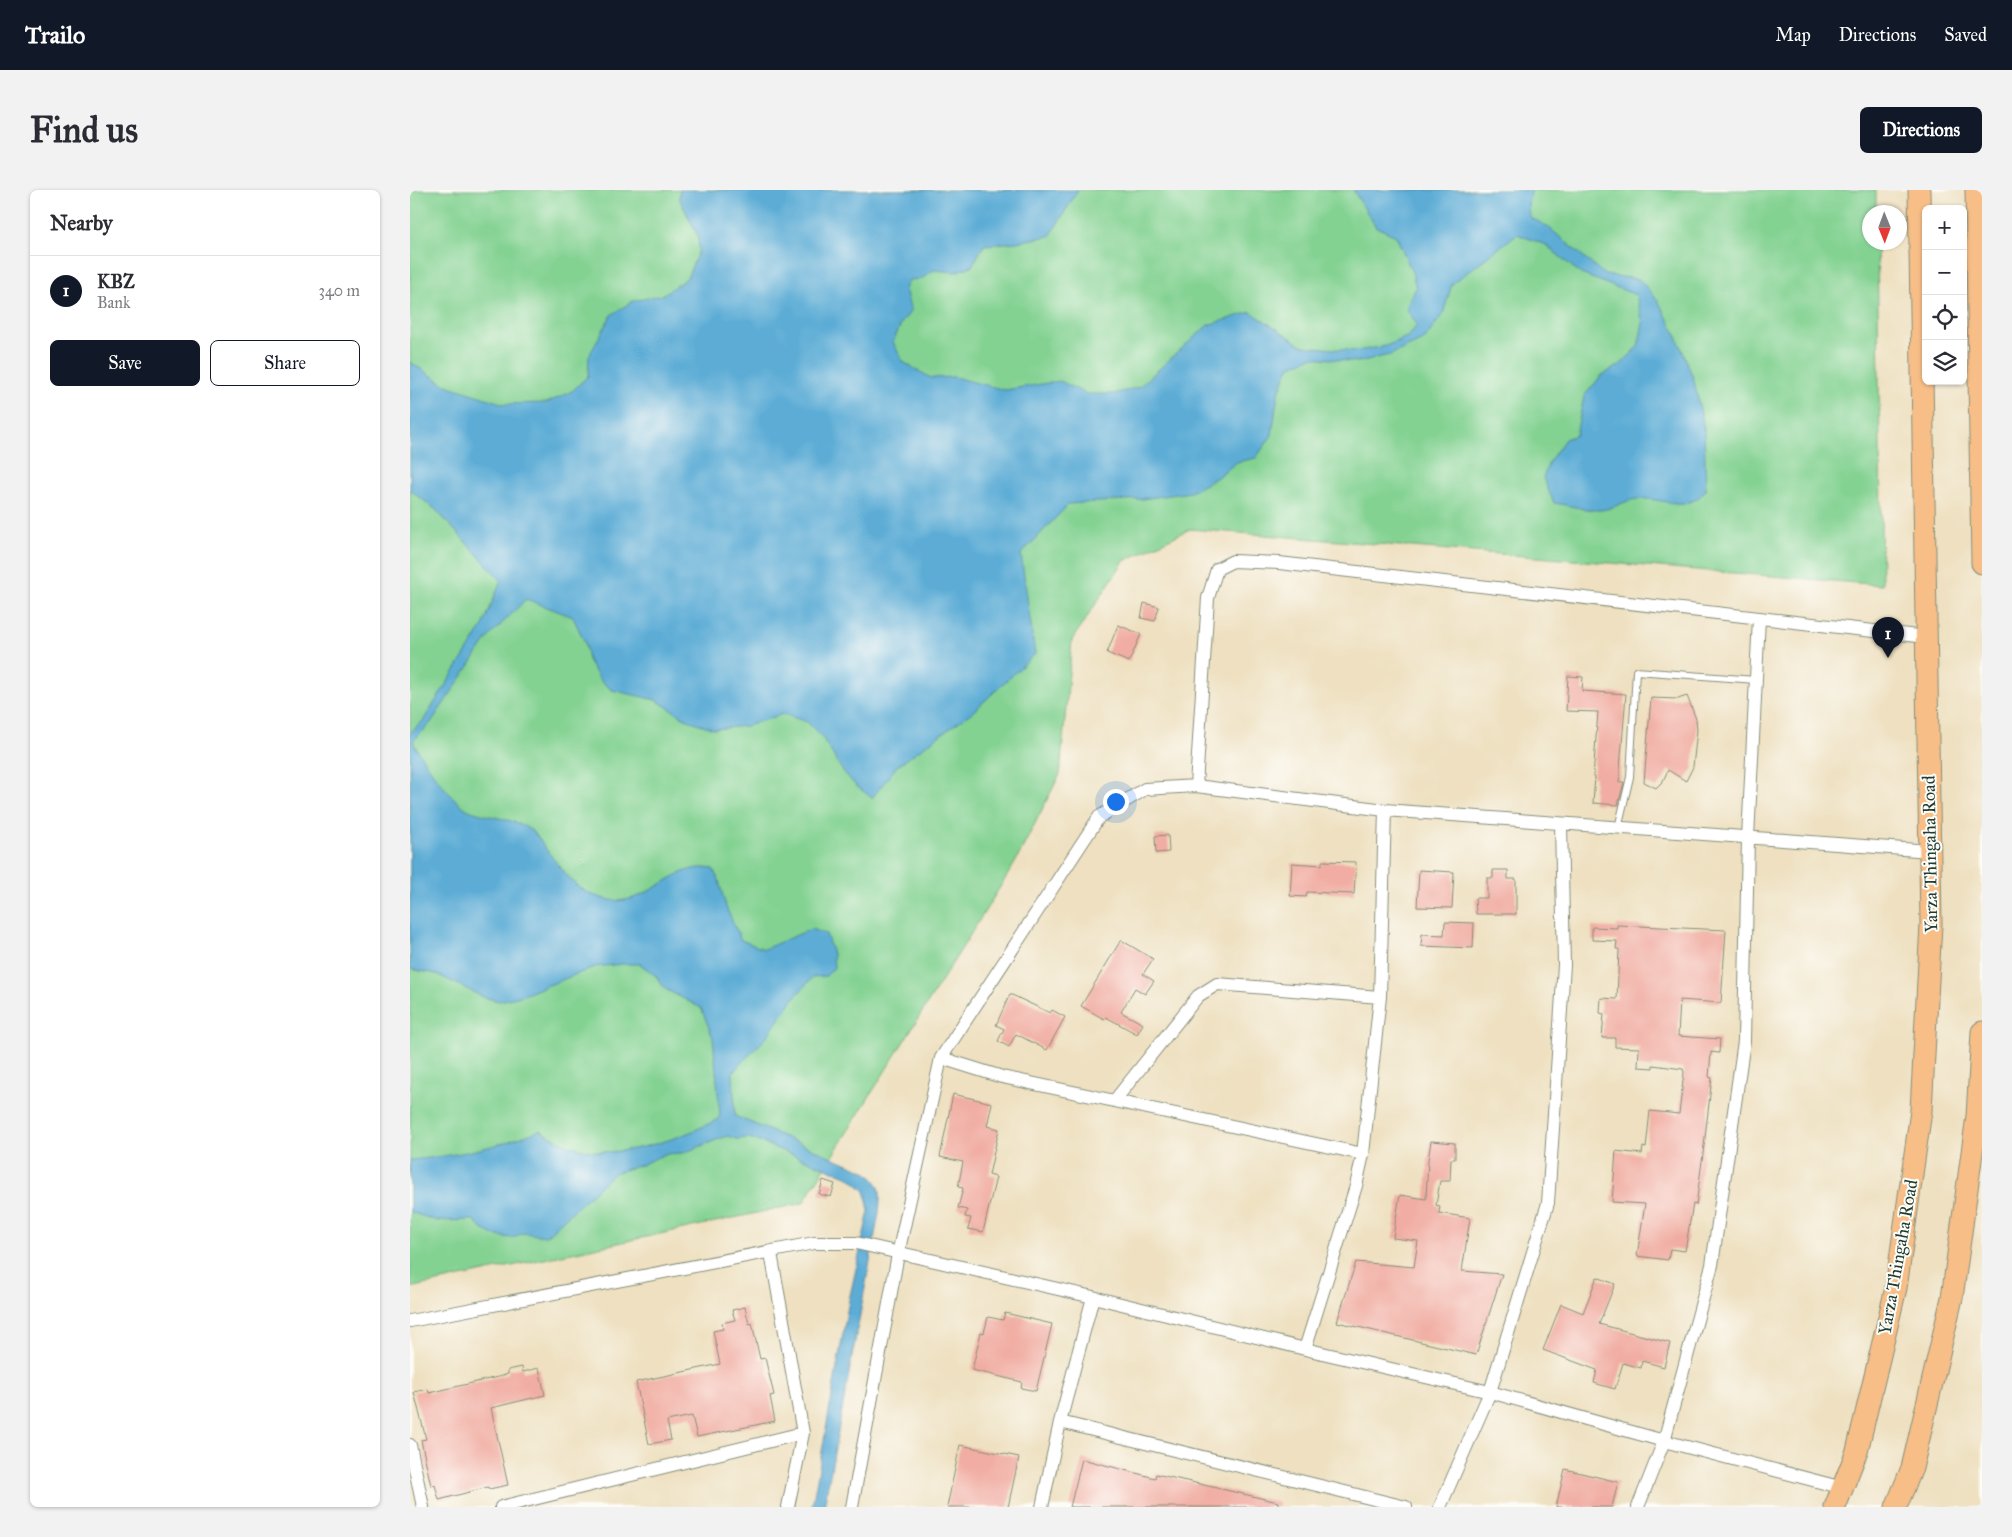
<!DOCTYPE html>
<html lang="en">
<head>
<meta charset="utf-8">
<style>
  body { margin:0; font-family:"IM FELL Great Primer",serif; background:#f2f2f3; color:#2b2b33 }
  .controls { position:absolute; right:15px; top:15px; display:grid; overflow:hidden; border-radius:8px; box-shadow:0 1px 4px #0004 }
  .controls button { width:45px; height:45px; display:grid; place-items:center; padding:0; border:0; border-bottom:1px solid #e1e1e2; background:#fff; color:#2b2b33; font:25px sans-serif }
  .compass { position:absolute; left:1452px; top:15px; width:45px; height:45px; border-radius:50%; background:#fff; box-shadow:0 1px 4px #0004; rotate:179deg }
  .you { position:absolute; left:705px; top:611px; width:18px; height:18px; margin:-12px; border:4px solid #fff; border-radius:50%; background:#1a73e8; box-shadow:0 0 0 8px #1a73e833 }
  .badge { display:grid; place-items:center; width:32px; height:32px; border-radius:50%; background:#111827; color:#fff; font-size:16px; font-weight:700 }
  .pin { position:absolute; translate:-50% -41px; filter:drop-shadow(0 1px 2px #0008) }
  .pin::after { content:''; position:absolute; top:26px; width:18px; height:15px; background:inherit; clip-path:polygon(0 0,100% 0,50% 100%) }
  .list { margin:0; padding:0; list-style:none }
  h2 { display:flex; justify-content:space-between; align-items:center; height:65px; margin:0; padding:0 20px; font-size:21px }
  h2 small { font-size:16px; font-weight:400; color:#7c7c81 }
  .list li { display:grid; grid-template-columns:32px 1fr auto; gap:15px; align-items:center; box-sizing:border-box; height:70px; padding:0 20px; border-top:1px solid #e1e1e2 }
  .list b { display:block; font-size:19px; white-space:nowrap }
  .list p { margin:0; font-size:16px; white-space:nowrap; color:#7c7c81 }
  .list em { font-size:16px; font-style:normal; color:#7c7c81 }
  .actions { display:flex; gap:10px; padding:15px 20px }
  .actions a { flex:1; padding:11px 0; border:1px solid #111827; border-radius:8px; text-align:center; font-size:18px; color:#111827 }
  .actions .main { background:#111827; color:#fff }
  .icon { flex:none; width:28px; height:28px; fill:none; stroke:currentColor; stroke-width:2; stroke-linecap:round; stroke-linejoin:round }
  .map { position:relative; flex:none; width:1572px; height:1317px; overflow:hidden; border-radius:8px }
  header { display:flex; align-items:center; gap:30px; box-sizing:border-box; height:70px; padding:0 25px; background:#111827; color:#fff }
  header strong { font-size:24px }
  nav { display:flex; gap:28px; margin-inline-start:auto; font-size:18px }
  .intro { display:flex; align-items:center; justify-content:space-between; box-sizing:border-box; height:120px; padding:0 30px }
  h1 { margin:0; font-size:35px }
  .button { padding:12px 22px; border-radius:8px; background:#111827; color:#fff; font-size:18px; font-weight:700 }
  main { display:flex; gap:30px; padding:0 30px }
  aside { flex:1; background:#fff; border-radius:8px; box-shadow:0 1px 4px #0004 }
  .map>svg:first-child { display:block }
</style>
</head>
<body>
<header>
<strong>Trailo</strong>
<nav><a>Map</a><a>Directions</a><a>Saved</a></nav>
</header>
<div class="intro"><h1>Find us</h1><a class="button">Directions</a></div>
<main>
<aside>
<h2>Nearby<small></small></h2>
<ul class="list">
<li><span class="badge">1</span><div><b>KBZ</b><p>Bank</p></div><em>340 m</em></li>
</ul>
<div class="actions"><a class="main">Save</a><a>Share</a></div>
</aside>
<div class="map">
<svg width="1572" height="1317" viewBox="0 0 1572 1317">
  <rect width="100%" height="100%" fill="#fdfcf7"/>
  <filter id="ink" filterUnits="userSpaceOnUse"><feTurbulence type="fractalNoise" baseFrequency=".02" numOctaves="2"/><feDisplacementMap in="SourceGraphic" scale="10" xChannelSelector="R" yChannelSelector="G"/><feConvolveMatrix kernelMatrix="1 2 1 2 8 2 1 2 1" color-interpolation-filters="sRGB"/></filter>
  <filter id="wash" filterUnits="userSpaceOnUse"><feTurbulence type="fractalNoise" baseFrequency=".0096" numOctaves="4" result="noise"/><feDisplacementMap in="SourceGraphic" scale="20" xChannelSelector="R" yChannelSelector="G"/><feGaussianBlur stdDeviation="1.12" result="paint"/><feColorMatrix in="noise" values="0 0 0 0 0 0 0 0 0 0 0 0 0 0 0 0 0 1.4 0 .05"/><feComposite in="paint" operator="in"/></filter>
  <g filter="url(#wash)">
    <rect width="100%" height="100%" fill="#eee0c0"/>
    <!-- green -->
    <path fill="#83d292" stroke="#518863" d="M0 0H1466V22H1460V52L1467 53 1472 395 780 339 714 371 662 450 650 584 605 673 393 1013 0 1098Z"/>
    <!-- water -->
    <path fill="#5bacd6" stroke="#3d7485" d="M270 0H668L640 46 606 52 574 55 562 76 545 82 524 80 511 89 499 90 495 99 501 121 492 132 483 152 493 172 521 188 544 187 595 200 650 191 676 204H704L729 197 798 135 841 122 893 156 947 161 976 156 999 146 1007 135 996 118 1006 98 1002 82 986 46 966 37 943 0H1122L1118 13 1119 27 1137 36 1195 85 1229 89 1247 109 1265 142 1284 190 1294 239 1296 299C1279 325 1253 307 1228 309 1215 310 1203 319 1191 320 1176 321 1159 315 1144 313L1133 288 1139 272 1155 249 1166 245 1174 206 1192 185 1210 175 1228 157 1233 133 1226 105 1171 84 1136 55 1107 44 1042 94 1033 124 1015 149 980 165 948 172 902 167 879 177 868 204 862 245 846 268 827 272 806 288 781 302 732 309 659 314 611 364 625 464 565 520 487 576 462 608 445 595 432 580 412 547 397 532 373 524 337 536 304 539 278 530 246 510 202 500 190 490 178 470 175 453 163 427 116 409 78 448 20 534 3 551C10 568 44 615 61 621 81 628 105 628 122 641 128 646 132 654 136 659 144 670 162 693 172 699 178 704 193 709 201 710 239 716 265 670 303 679L309 691 316 717 331 750 354 759 401 739 416 744 423 764 424 778 416 786 403 787 384 808 356 848 323 882 325 926 455 981C473 996 471 1000 469 1023L414 1317H402L439 1110 459 1021 455 1001 439 987 340 948 327 949 317 946 273 963 255 964 231 975 204 983 136 1046 113 1043 102 1048 86 1046 72 1039 64 1030 27 1031 0 1022V970C45 966 88 957 130 940 145 950 165 959 183 961 219 966 277 946 308 929L310 925 303 848 291 818 255 799 246 786 230 774H212L185 777 111 806 89 811 73 807 26 784 0 779V543L13 531 73 436 91 390 25 319 0 300V172L36 195 94 214 137 213 162 201 178 186 179 166 201 125 223 111 252 105 277 88 289 60 288 46 269 8Z"/>
    <g id="blocks">
      <!-- building -->
      <path fill="#f1ada3" d="M734 413 749 417 745 431 731 428Z
        M708 435 731 444 719 472 697 463Z
        M1158 486 1173 487 1172 501 1216 504 1209 592H1214L1208 615 1183 613 1185 587H1183L1188 522 1156 521Z
        M1277 506 1286 529 1287 540 1283 577 1276 591 1258 580 1253 591 1246 598 1234 592 1241 508 1268 509Z
        M758 645 759 662 746 663 745 646Z
        M912 671 946 672 944 704 897 702 896 707 880 706 882 673 912 675Z
        M1009 680 1044 682 1042 718 1007 717Z
        M1083 680H1098V689H1106V724H1066L1065 708H1077V688H1083Z
        M1035 732 1064 733 1063 758 1011 756 1012 744 1034 745Z
        M1207 735 1316 740 1311 813 1270 810 1268 846 1310 849 1309 863 1301 862 1299 887 1302 888 1293 964 1286 1015 1283 1014 1275 1061 1260 1059 1258 1070 1227 1066 1235 1014 1202 1012 1206 961 1232 964 1233 957 1236 958 1240 921 1269 924 1274 882 1273 879 1243 875V878L1228 877 1229 858 1205 857V848H1192L1194 824 1190 823 1191 808 1207 809 1209 759H1206L1207 751 1182 750V737L1207 738Z
        M711 750 743 769 733 784 744 791 735 804 725 798 711 822 733 834 727 844 696 827 694 829 671 816Z
        M600 804 640 823 642 820 655 827 637 860 606 844 599 857 588 851 594 839 586 835Z
        M543 904 582 913 577 936 589 939 579 985 586 987 573 1042 558 1039 561 1028 555 1027 557 1020 548 1018 553 998 548 997 553 972 530 967Z
        M1021 951 1045 953V969H1041L1040 991H1030L1026 1015 1030 1016 1029 1023 1060 1028 1052 1081 1092 1084 1066 1165 927 1132 946 1072 1004 1077 1008 1051 983 1048 985 1034 990 1005 1016 1009 1018 970Z
        M413 990 425 994 421 1007 409 1004Z
        M1187 1087 1205 1094 1189 1134 1260 1153 1254 1177 1232 1171 1231 1178 1213 1173 1205 1199 1184 1193 1187 1180 1133 1160 1151 1114 1173 1123Z
        M335 1117 339 1134 342 1133 350 1169 355 1168 364 1205 360 1206 365 1231 287 1247 282 1226 257 1231 261 1250 239 1254 226 1192 310 1174 303 1141 313 1139 312 1133 325 1130 322 1120Z
        M595 1123 642 1134 626 1201 611 1198 612 1192 562 1180 571 1142 574 1143 578 1127 593 1130Z
        M112 1177 113 1182 129 1178 135 1205 81 1218 98 1295 79 1299 78 1297 29 1310 25 1295 21 1296 11 1250 16 1249 4 1202 18 1199 19 1203 92 1186 98 1184V1180Z
        M550 1255 609 1267 598 1317H537Z
        M672 1269 745 1288 746 1284 868 1312V1317H660Z
        M1155 1279 1208 1292 1202 1317H1146Z"/>
    </g>
  </g>
  <g filter="url(#ink)">
    <use href="#blocks" fill-opacity="0" stroke="#868e7a" stroke-width="1"/>
    <g fill="none" stroke-linecap="round" stroke-linejoin="round">
      <defs>
        <path id="lane" d="M1208 638 1220 587 1226 481 1346 490"/>
        <path id="street" d="M786 596 798 408 807 379 823 371 869 373 1516 447
          M531 868 592 887 953 964
          M705 910 788 806 807 794 970 807
          M361 1063 393 1243 378 1317
          M0 1131 404 1053H446L683 1107 895 1159 1080 1202 1254 1251 1433 1298
          M895 1159 946 996 953 964 970 807 975 620
          M650 1232 996 1317
          M0 1255 13 1317
          M91 1317 393 1243
          M442 1317 488 1064 531 868 689 627 735 599 786 596 975 620 1520 661
          M632 1317 650 1232 683 1107
          M1030 1317 1080 1202 1138 1013 1154 775 1151 634
          M1228 1317 1254 1251 1302 1075 1334 851 1338 648 1349 428"/>
        <path id="primary" d="M1566 0 1572 373
          M1425 1317 1447 1261 1486 1098 1511 921 1521 734 1509 0
          M1486 1317 1502 1278 1542 1108 1567 926 1572 842"/>
      </defs>
      <!-- lane casing -->
      <use href="#lane" stroke="#868e7a" stroke-width="8"/>
      <!-- street casing -->
      <use href="#street" stroke="#868e7a" stroke-width="14"/>
      <!-- primary casing -->
      <use href="#primary" stroke="#868e7a" stroke-width="23"/>
      <!-- lane -->
      <use href="#lane" stroke="#fff" stroke-width="6"/>
      <!-- street -->
      <use href="#street" stroke="#fff" stroke-width="12"/>
      <!-- primary -->
      <use href="#primary" stroke="#f7be87" stroke-width="21"/>
    </g>
  </g>
  <g text-anchor="middle" dominant-baseline="central" stroke-width="4" stroke-linejoin="round" paint-order="stroke">
    <!-- street labels -->
    <g font-size="18" fill="#1f3d34" stroke="#fdfcf7">
      <text transform="translate(1520 664) rotate(-91)">Yarza Thingaha Road</text>
      <text transform="translate(1488 1067) rotate(-80)">Yarza Thingaha Road</text>
    </g>
  </g>
</svg>
<div class="controls">
<button>+</button>
<button>−</button>
<button><svg class="icon" aria-label="locate" viewBox="0 0 24 24"><circle cx="12" cy="12" r="6"/><path d="M12 2v4M12 18v4M2 12h4M18 12h4"/></svg></button>
<button><svg class="icon" aria-label="layers" viewBox="0 0 24 24"><path d="M12 4l9 5-9 5-9-5zM3 14l9 5 9-5"/></svg></button>
</div>
<svg class="compass" viewBox="-18 -18 36 36"><path d="M0-13l5 13h-10z" fill="#e53935"/><path d="M0 13l5-13h-10z" fill="#7c7c81"/></svg>
<div class="you"></div>
<div class="pin badge" style="left:1478px;top:468px">1</div>
</div>
</main>
</body>
</html>
